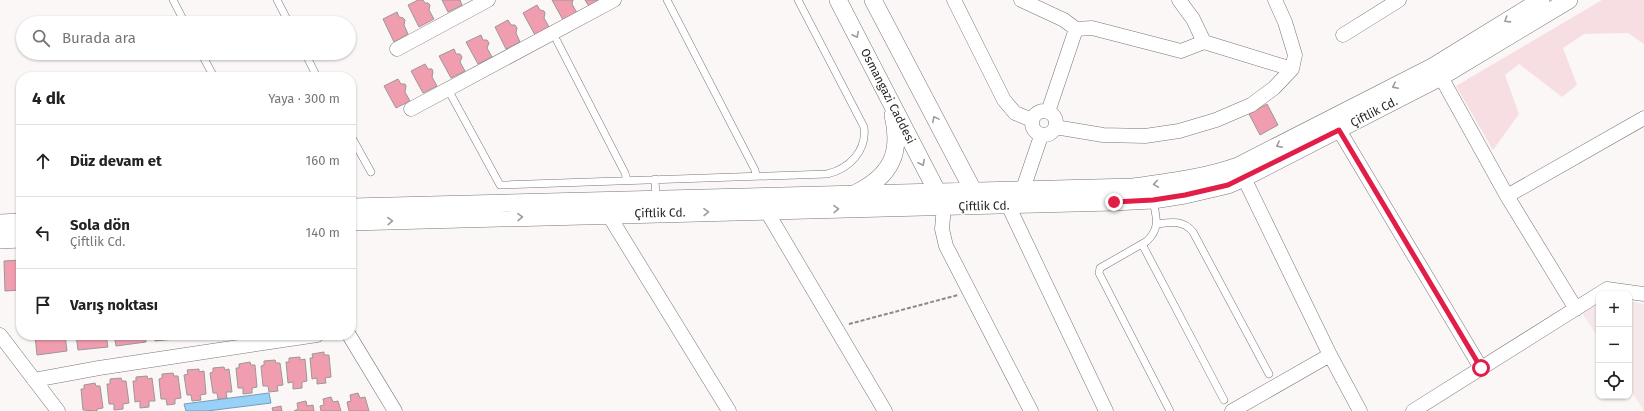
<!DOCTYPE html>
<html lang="tr">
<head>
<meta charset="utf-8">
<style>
  body { margin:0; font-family:"Fira Sans",sans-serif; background:#f6f6f6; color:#222 }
  .controls { position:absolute; right:12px; bottom:12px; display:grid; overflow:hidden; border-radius:8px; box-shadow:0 1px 3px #0004 }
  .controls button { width:36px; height:36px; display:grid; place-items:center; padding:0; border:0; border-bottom:1px solid #e0e0e0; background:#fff; color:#222; font:20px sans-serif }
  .stop { position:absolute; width:12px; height:12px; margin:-9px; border:3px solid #e11d48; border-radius:50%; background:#fff }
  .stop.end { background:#e11d48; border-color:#fff; box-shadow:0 1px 4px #0008 }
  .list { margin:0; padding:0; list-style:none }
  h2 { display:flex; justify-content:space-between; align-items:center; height:52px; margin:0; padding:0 16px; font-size:17px }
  h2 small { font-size:13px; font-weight:400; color:#767676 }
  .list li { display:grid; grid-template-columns:26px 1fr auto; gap:12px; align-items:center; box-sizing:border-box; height:72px; padding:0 16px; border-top:1px solid #e0e0e0 }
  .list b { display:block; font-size:15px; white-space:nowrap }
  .list p { margin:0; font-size:13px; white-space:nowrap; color:#767676 }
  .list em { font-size:13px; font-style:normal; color:#767676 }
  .icon { flex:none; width:22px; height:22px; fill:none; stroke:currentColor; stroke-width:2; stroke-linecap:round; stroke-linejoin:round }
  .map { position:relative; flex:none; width:1644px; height:411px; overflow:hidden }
  .search { position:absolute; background:#fff; box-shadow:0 1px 3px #0004; left:16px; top:16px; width:340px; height:44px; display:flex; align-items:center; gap:10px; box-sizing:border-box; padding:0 14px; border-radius:22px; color:#767676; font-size:15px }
  .panel { position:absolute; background:#fff; box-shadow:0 1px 3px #0004; left:16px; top:72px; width:340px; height:268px; border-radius:16px }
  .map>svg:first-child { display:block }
</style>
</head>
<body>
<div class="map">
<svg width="1644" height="411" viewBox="0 0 1644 411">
  <rect width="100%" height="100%" fill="#fbf7f7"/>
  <!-- built -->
  <path fill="#f5e8ea" d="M1629 301 1644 304V411L1629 388Z
    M1599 302V339L1582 313Z"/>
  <!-- green -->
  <path fill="#f7dee2" d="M1602 0H1644V44L1628 33 1584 34 1563 48 1577 85 1562 97 1519 64 1505 75 1519 114 1493 150 1456 86Z"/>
  <!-- water -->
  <path fill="#98d1f7" stroke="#769db8" d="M269 393 271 403 207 411H186L184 404Z"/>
  <!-- building -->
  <path fill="#f09eaf" stroke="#9a9797" d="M418 0H423L425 3H428L430 5 429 10 434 19 419 27 408 5Z
    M442 0H460L462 5 448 12Z
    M552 0H573L572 4 577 13 563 20Z
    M585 0H602L590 8Z
    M537 5 540 10 544 11 545 13 544 18 549 27 535 35 523 13Z
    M397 12 399 17 403 18 405 20 404 25 408 34 394 42 383 19Z
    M508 20 511 25H515L517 28 516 33 520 42 506 49 495 27Z
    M481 35 483 40H487L489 43 487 48 492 57 478 64 466 42Z
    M454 49 456 54H460L462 57 460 62 465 71 451 78 439 56Z
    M425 64 428 69H432L433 72 432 77 437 86 423 93 411 71Z
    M398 79 401 84H405L406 86 405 92 410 101 396 108 384 86Z
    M1267 104 1278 125 1260 135 1249 114Z
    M21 260V290L5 291 4 261Z
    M35 335H65L67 351 37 355Z
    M76 335H106L108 347 78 350Z
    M114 335H145L146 342 116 346Z
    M154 335H184L185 338 155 341Z
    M324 352V355H329L331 377 325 378 326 383 317 384V378L312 379 310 358H313L312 354Z
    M300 357V360L305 359 307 381 302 382V388L293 389V382L288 383 286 362H289V358Z
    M275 360 276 363H280L283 385 277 386 278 391 269 392 268 386H263L261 366 264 365V361Z
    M250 362 251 365H255L257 387 252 388V393L243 394V388H238L236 368H239V364Z
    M224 367 225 370 229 369 232 392H226L227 398 218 399 217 393H213L210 373 213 372V368Z
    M199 369V372L204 371 206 394 200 395 201 400 192 401 191 395H187L184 375 188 374 187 370Z
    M173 373 174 376H178L181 398 175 399V404L167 405 166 399H161L159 379 162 378V374Z
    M147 376 148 379 152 378 155 401H149V407L140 408V401L135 402 133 381H136V377Z
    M121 378 122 381H126L129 403 123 404V409L114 410V404H109L107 384H110V379Z
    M95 383 96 386H100L103 408 97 409V411L83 410 81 389H84V385Z
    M358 393 360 398 365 397 369 411H349L347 402 351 401 350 395Z
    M331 397 333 402 338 401 341 411H321L320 406 324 405 323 399Z
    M306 401 307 406 313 405 314 411H294L298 409 297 403Z
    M281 406 282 411H273L272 408Z"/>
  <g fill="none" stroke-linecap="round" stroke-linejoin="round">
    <defs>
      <path id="service" d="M173 0 185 23
        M277 0 289 23
        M667 0 755 170 756 176
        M557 41 625 173 627 180
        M201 53 214 77
        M305 53 317 77
        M451 95 500 185 827 174C849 169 867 151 864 127L798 0
        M351 136 371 172
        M655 179 656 199
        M1153 200C1156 217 1161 227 1147 241L1100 268 1099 273 1170 411
        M1158 224C1172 222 1183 220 1193 232L1269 374
        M1142 244 1224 400"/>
      <path id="minor" d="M954 0 1004 100 1015 113 1032 120
        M1021 0 1064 20 1076 29 1092 28 1181 51 1204 42 1292 69
        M1179 0 1193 19 1204 42
        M1343 35 1399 0
        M397 49 488 0
        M1441 77 1507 196
        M411 109 614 0
        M1032 123a12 12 0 1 1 24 0a12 12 0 1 1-24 0Z
        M1048 112 1076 29
        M1055 127 1103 135 1145 136 1179 131 1216 120 1251 105 1274 88 1292 69 1295 55 1285 22 1275 0
        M1339 130 1481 368
        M1244 178 1330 355 1360 411
        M1023 189 1041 136
        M1008 205 1106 411
        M944 206 942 229 946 246 1031 411
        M766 210 885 411
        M608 214 729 411
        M1576 309 1507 196 1644 118
        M0 335 58 411
        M349 335 395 411
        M34 380 99 368 317 335
        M1232 411 1330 355
        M1413 411 1607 289 1644 294"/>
      <path id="tertiary" d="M838 0 942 201
        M873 0 977 198
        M856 193C891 176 902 153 893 115
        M351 207 1133 187C1169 182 1204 178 1238 166L1434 66 1541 0
        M351 222 1114 202 1153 200 1185 195 1228 185 1244 178 1441 77 1569 0
        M0 223 21 222
        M0 240 21 239"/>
    </defs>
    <!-- service casing -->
    <use href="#service" stroke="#7a7677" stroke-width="8"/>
    <!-- minor casing -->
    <use href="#minor" stroke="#7a7677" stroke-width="15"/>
    <!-- tertiary casing -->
    <use href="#tertiary" stroke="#7a7677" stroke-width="18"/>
    <!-- path -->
    <path stroke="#8c8989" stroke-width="2" stroke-dasharray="4 2" stroke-linecap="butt" d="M849 324 958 295"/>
    <!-- service -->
    <use href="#service" stroke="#fff" stroke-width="7"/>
    <!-- minor -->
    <use href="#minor" stroke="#fff" stroke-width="14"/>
    <!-- tertiary -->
    <use href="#tertiary" stroke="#fff" stroke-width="17"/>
  </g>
  <!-- one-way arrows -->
  <defs><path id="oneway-chevron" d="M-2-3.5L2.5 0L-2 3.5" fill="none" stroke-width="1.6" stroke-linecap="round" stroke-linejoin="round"/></defs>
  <g stroke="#9d9c9c">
    <use href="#oneway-chevron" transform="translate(1507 20) rotate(148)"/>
    <use href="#oneway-chevron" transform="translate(856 35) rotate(63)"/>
    <use href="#oneway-chevron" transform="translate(1395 86) rotate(153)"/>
    <use href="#oneway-chevron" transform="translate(935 119) rotate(-118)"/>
    <use href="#oneway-chevron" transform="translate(1279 145) rotate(153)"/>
    <use href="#oneway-chevron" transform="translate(922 163) rotate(63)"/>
    <use href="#oneway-chevron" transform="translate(1156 184) rotate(172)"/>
    <use href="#oneway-chevron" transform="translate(836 209) rotate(-1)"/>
    <use href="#oneway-chevron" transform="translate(706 212) rotate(-1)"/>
    <use href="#oneway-chevron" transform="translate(520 217) rotate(-2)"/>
    <use href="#oneway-chevron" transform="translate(390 221) rotate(-2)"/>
  </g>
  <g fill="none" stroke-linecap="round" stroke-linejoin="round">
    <!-- route -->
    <path stroke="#e11d48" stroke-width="5" d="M1114 202 1153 200 1185 195 1228 185 1339 130 1481 368"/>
  </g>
  <g text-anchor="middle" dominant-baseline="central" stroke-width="3" stroke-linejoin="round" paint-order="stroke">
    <!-- street labels -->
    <g font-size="12" fill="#262424" stroke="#fff">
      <text transform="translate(888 96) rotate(63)">Osmangazi Caddesi</text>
      <text transform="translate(1374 112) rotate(-27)">Çiftlik Cd.</text>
      <text transform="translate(984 206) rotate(-1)">Çiftlik Cd.</text>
      <text transform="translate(660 213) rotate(-1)">Çiftlik Cd.</text>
    </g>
  </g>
</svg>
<div class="controls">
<button>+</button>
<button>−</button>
<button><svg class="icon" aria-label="locate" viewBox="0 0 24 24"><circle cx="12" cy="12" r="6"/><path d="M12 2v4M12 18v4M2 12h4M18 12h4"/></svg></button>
</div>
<div class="stop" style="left:1481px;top:368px"></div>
<div class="stop end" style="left:1114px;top:202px"></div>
<div class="search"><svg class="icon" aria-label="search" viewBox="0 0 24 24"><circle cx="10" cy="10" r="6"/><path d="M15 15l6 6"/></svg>Burada ara</div>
<section class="panel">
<h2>4 dk<small>Yaya · 300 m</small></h2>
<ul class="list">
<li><svg class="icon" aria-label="ahead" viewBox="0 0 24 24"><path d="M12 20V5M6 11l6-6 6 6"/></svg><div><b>Düz devam et</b></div><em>160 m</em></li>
<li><svg class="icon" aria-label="left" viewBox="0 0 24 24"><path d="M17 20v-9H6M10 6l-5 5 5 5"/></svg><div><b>Sola dön</b><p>Çiftlik Cd.</p></div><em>140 m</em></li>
<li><svg class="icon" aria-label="arrive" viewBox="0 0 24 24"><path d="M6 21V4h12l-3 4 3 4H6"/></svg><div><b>Varış noktası</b></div></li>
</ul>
</section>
</div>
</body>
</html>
